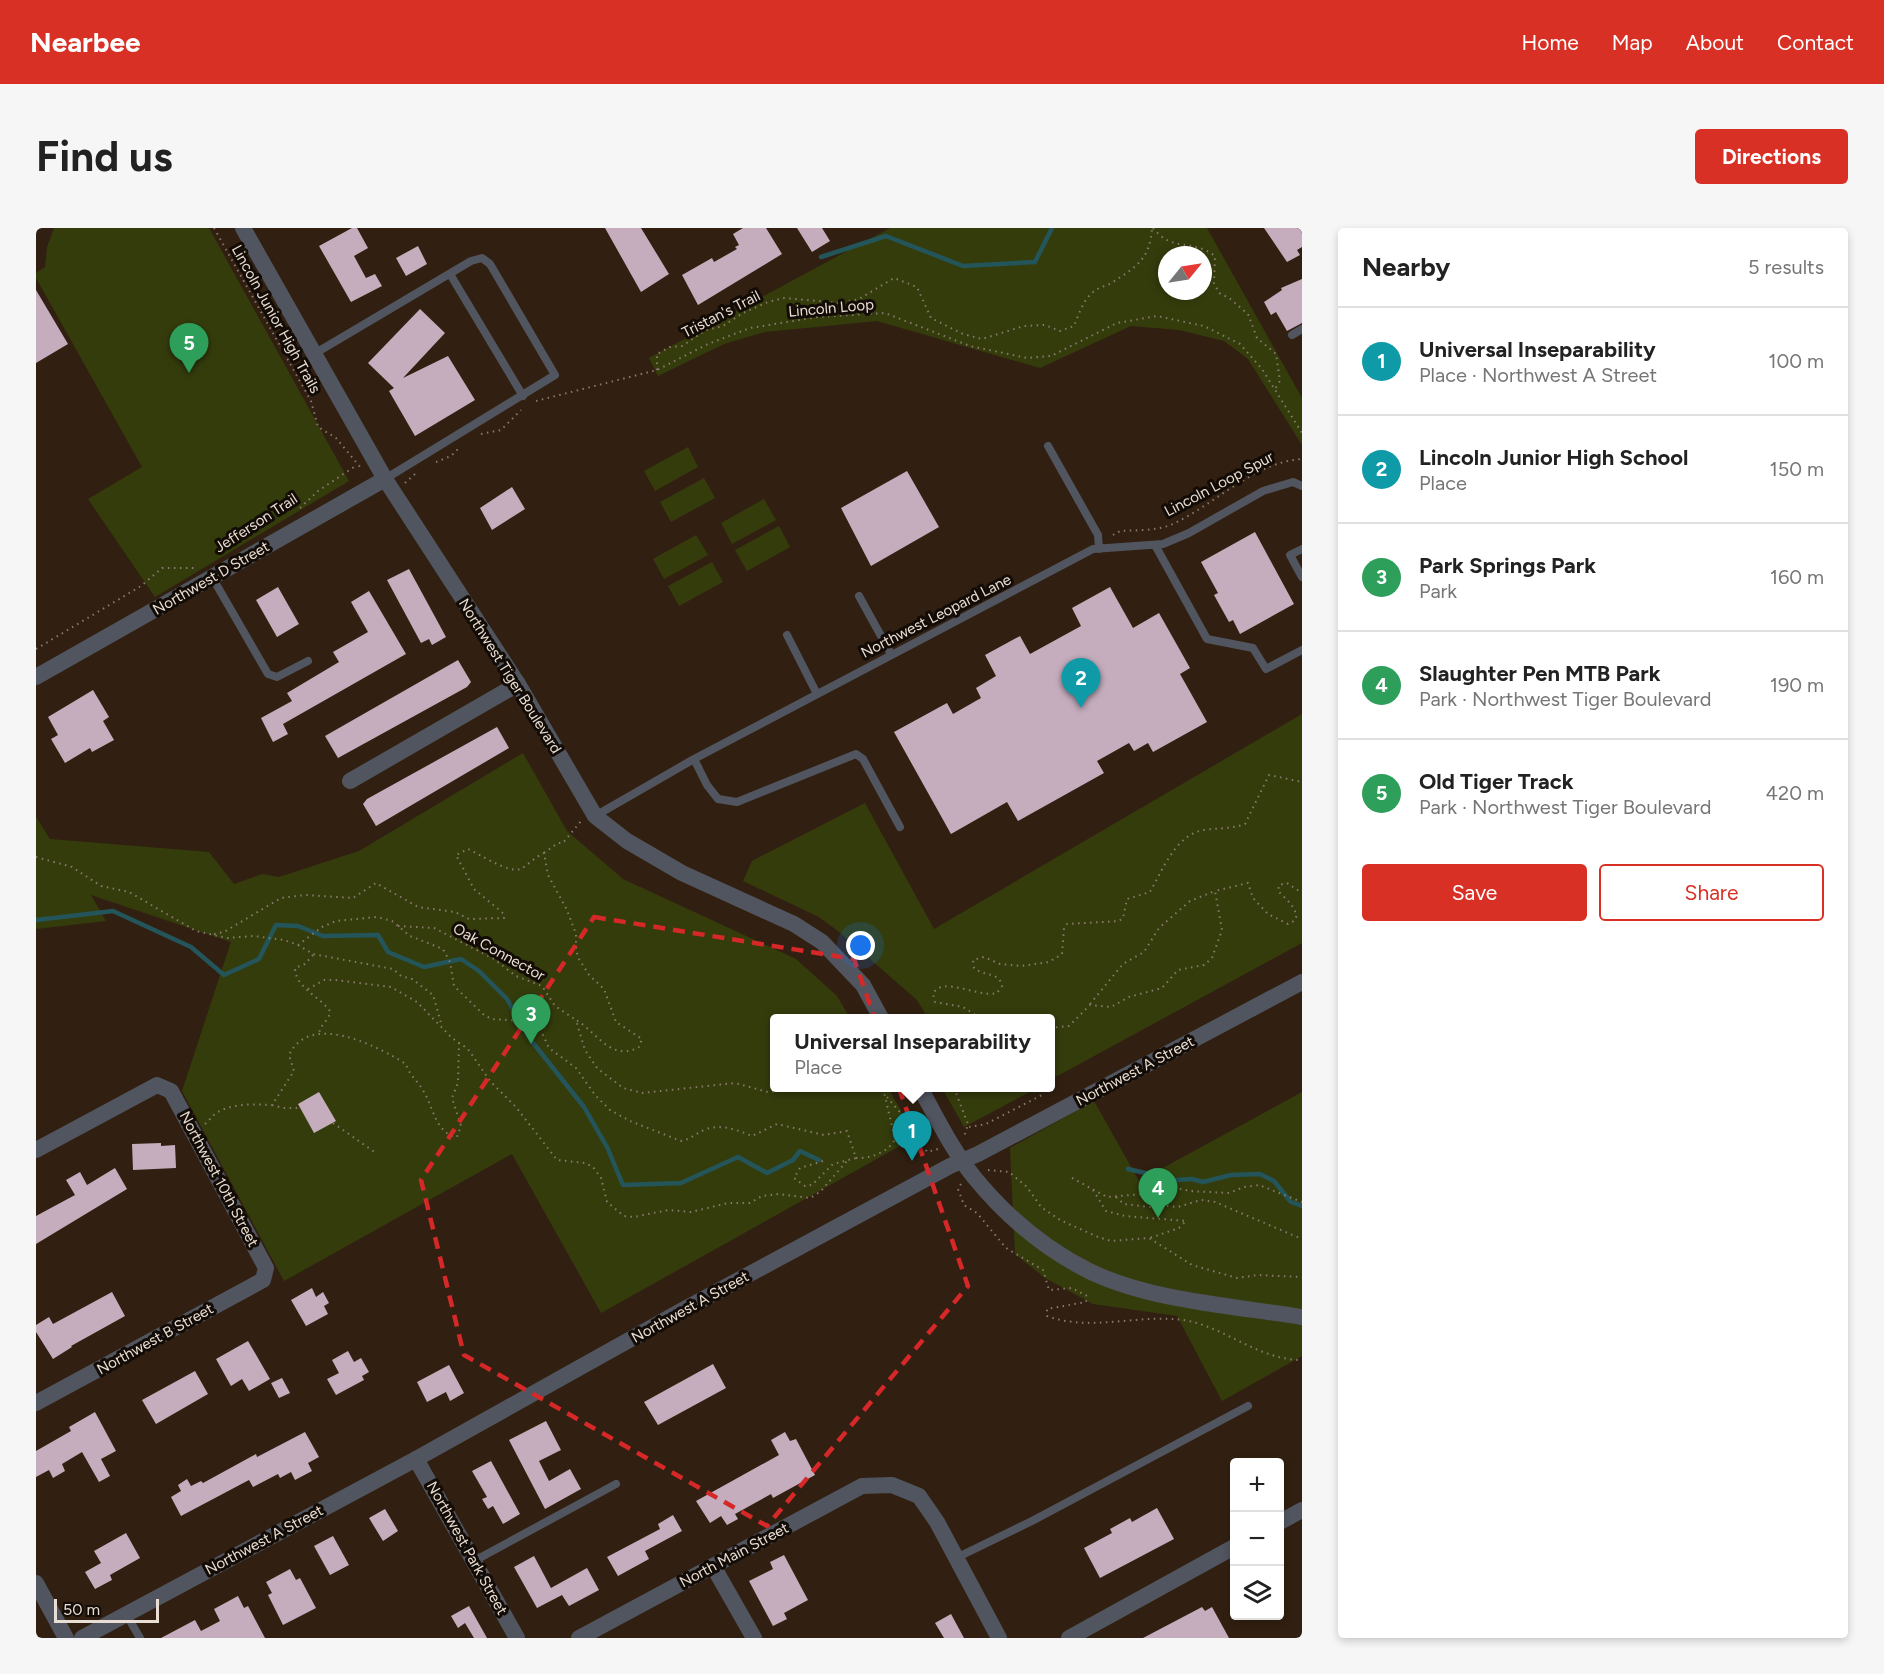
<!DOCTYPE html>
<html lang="en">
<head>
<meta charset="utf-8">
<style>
  body { margin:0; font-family:Figtree,sans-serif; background:#f6f6f6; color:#222 }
  .controls { position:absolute; right:18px; bottom:18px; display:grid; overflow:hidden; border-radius:6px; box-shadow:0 3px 9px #0003 }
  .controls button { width:54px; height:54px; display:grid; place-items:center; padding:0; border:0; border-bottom:2px solid #e0e0e0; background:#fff; color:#222; font:30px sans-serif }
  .compass { position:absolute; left:1122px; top:18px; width:54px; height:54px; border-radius:50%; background:#fff; box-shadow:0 3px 9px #0003; rotate:60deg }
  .scale { position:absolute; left:18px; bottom:15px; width:105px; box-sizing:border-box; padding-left:6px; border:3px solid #e9ded4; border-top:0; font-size:16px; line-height:21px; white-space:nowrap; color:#e9ded4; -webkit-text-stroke:4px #130c06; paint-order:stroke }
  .you { position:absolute; left:825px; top:718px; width:21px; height:21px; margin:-15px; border:4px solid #fff; border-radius:50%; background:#1a73e8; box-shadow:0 0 0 9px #1a73e833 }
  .badge { display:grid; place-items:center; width:39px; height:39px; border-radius:50%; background:#d93025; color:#fff; font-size:20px; font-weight:700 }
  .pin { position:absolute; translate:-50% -50px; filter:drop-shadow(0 2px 3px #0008) }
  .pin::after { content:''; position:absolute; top:32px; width:21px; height:18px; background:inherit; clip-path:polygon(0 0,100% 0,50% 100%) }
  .popup { position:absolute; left:734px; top:786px; width:285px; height:78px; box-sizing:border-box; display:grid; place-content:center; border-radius:6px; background:#fff; filter:drop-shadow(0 2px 4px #0005); font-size:20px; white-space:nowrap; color:#767676 }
  .popup b { font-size:22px; color:#222 }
  .popup::after { content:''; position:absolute; left:50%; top:100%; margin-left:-12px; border:12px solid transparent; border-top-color:#fff }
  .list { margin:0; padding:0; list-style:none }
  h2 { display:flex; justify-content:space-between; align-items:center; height:78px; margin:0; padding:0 24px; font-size:26px }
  h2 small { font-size:20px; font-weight:400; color:#767676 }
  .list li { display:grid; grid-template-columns:39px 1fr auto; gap:18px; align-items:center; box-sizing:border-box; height:108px; padding:0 24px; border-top:2px solid #e0e0e0 }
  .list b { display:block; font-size:22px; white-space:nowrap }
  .list p { margin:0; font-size:20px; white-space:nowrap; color:#767676 }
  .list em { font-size:20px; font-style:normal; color:#767676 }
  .actions { display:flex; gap:12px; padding:18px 24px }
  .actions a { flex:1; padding:14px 0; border:2px solid #d93025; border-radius:6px; text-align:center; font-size:21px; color:#d93025 }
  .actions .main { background:#d93025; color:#fff }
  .icon { flex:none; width:33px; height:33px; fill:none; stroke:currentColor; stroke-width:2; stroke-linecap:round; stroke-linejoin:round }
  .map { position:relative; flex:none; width:1266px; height:1410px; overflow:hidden; border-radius:6px }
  header { display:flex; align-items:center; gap:36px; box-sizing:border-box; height:84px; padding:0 30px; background:#d93025; color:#fff }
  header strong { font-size:28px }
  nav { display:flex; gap:33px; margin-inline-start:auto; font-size:21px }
  .intro { display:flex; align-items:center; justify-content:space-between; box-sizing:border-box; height:144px; padding:0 36px }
  h1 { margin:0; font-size:42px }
  .button { padding:15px 27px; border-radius:6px; background:#d93025; color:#fff; font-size:21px; font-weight:700 }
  main { display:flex; gap:36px; padding:0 36px }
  aside { flex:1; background:#fff; border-radius:6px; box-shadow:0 3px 9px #0003 }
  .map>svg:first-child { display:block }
</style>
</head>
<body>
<header>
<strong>Nearbee</strong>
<nav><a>Home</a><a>Map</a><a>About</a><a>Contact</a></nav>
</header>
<div class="intro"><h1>Find us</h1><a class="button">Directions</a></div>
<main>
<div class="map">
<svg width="1266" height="1410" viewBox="0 0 1266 1410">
  <rect width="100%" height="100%" fill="#312011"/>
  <!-- green -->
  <path fill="#353c0c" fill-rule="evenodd" d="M18 0H173L313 253 119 369 52 271 106 239 0 50V45L9 39 11 19Z
    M854 0H1171L1266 170V217L1212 131 1188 113 1143 102 1095 98 1004 140 841 93 729 104 688 116 622 148 613 130ZM1131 27H1167V63H1131Z
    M652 219 662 239 619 263 608 243Z
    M668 250 679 270 635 294 624 274Z
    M728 271 740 292 696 316 685 295Z
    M743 298 754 319 711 343 699 322Z
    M660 307 672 327 628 351 617 331Z
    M676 334 687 354 643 378 632 358Z
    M1266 486V715L1014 852V790H892L881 772 803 704 783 689 707 653 716 633 829 575 898 701Z
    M487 525 531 603 587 651 760 731 801 768 814 790H738V860H852L880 909 565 1085 476 926 248 1053 146 863 195 714 55 667 70 693 0 701V589L14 611 173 624 198 656 226 646 243 649 323 623Z
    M906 860H1001L928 899Z
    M1266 864V1128L1186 1173 1141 1088 1057 1076 1009 1050 979 1026 974 920 1058 873 1103 953Z"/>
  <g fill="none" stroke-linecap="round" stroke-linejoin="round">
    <!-- stream -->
    <path stroke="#23555b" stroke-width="4.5" d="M785 29 850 8 927 38 999 34 1016 0
      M0 692 77 683 155 719 188 747 223 731 240 697 262 698 287 708 342 707 352 724 388 739 425 731 443 743 471 771 494 811 548 879 571 919 587 957 645 955 702 929 731 945 757 932 764 923 783 932
      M1092 941 1139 952 1156 951 1167 954 1195 947 1224 946 1238 953 1255 974 1266 978"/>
  </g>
  <!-- building -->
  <path fill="#c5adbd" d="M316 0H321L332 20 318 28 330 50 339 46 346 58 315 74 283 18Z
    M569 0H605L633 46 605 64Z
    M707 0H730L746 26 662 77 646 47 676 30 678 34 701 21 699 19 703 17 697 6Z
    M761 0H786L794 13 776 24Z
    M1228 0H1266V19L1261 22 1264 27 1251 34Z
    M382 18 391 36 370 48 360 30Z
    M1266 51V95L1251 103 1240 84 1235 87 1228 74 1246 62 1245 60Z
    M0 62 32 116 0 135Z
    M384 81 409 105 367 150 412 128 439 172 379 208 353 163 358 160 332 135Z
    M871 243 903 299 835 338 805 280Z
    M476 259 489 281 456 302 444 280Z
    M1219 304 1258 376 1204 406 1197 392 1193 394 1178 367 1182 365 1165 334Z
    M373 341 410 409 396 417 393 411 385 415 351 352Z
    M242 359 263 396 241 409 220 372Z
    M1074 359 1097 400 1123 385 1154 440 1144 446 1171 494 1117 524 1112 515 1098 523 1093 515 1061 533 1068 545 982 593 971 574 915 606 858 504 911 475 917 486 945 470 940 460 960 448 949 427 984 408 994 426 1045 398 1036 380Z
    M333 363 370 426 247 496 252 506 237 514 225 490 256 473 251 465 303 434 297 424 332 404 315 374Z
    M422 432 435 454 431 459 302 530 289 508Z
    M57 462 73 489 67 493 78 512 56 524 54 520 29 535 15 511 22 507 12 489Z
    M461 499 473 520 340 598 327 576 331 571Z
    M283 864 300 893 278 905 262 876Z
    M125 915V918L139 917 140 940 97 942 96 916Z
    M79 940 91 961 0 1016V988L39 967 30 952 44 944 51 957Z
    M276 1060 280 1069 287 1064 293 1075 288 1078 292 1086 270 1098 255 1072Z
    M76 1064 89 1088 35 1118 36 1119 17 1131 0 1104V1097L13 1089 17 1096Z
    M212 1113 234 1151 213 1163 206 1151 195 1158 180 1131Z
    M312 1123 318 1134 325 1130 333 1144 326 1148 328 1152 300 1167 291 1151 303 1145 296 1132Z
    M677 1136 690 1160 622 1197 608 1174Z
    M413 1137 428 1165 414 1173 410 1164 391 1174 381 1154Z
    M159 1143 172 1166 120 1196 106 1172Z
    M246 1150 254 1165 243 1170 235 1155Z
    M59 1184 80 1223 65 1231 74 1248 63 1254 46 1224 26 1236 29 1243 17 1250 13 1242 0 1249V1223L35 1203 33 1199Z
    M510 1193 525 1222 503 1233 513 1253 534 1241 545 1261 509 1281 473 1212Z
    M269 1204 283 1229 272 1235 276 1243 259 1252 255 1244 244 1250 242 1246 217 1259 213 1252 145 1288 135 1269 145 1263 142 1257 151 1251 155 1258 165 1253 167 1255 220 1226 221 1229Z
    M749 1204 754 1213 760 1211 779 1247 737 1270 735 1266 699 1286 702 1291 691 1297 685 1288 674 1295 660 1273 743 1227 735 1212Z
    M455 1233 484 1286 467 1296 457 1278 452 1281 446 1271 451 1269 436 1243Z
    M1121 1280 1138 1311 1064 1350 1048 1320 1076 1305 1074 1301 1094 1290 1096 1294Z
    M349 1281 362 1303 347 1313 333 1290Z
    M637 1287 646 1303 609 1323 613 1331 582 1348 571 1329 624 1301 622 1296Z
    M90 1305 104 1330 74 1347 76 1352 59 1361 49 1344 65 1335 58 1323Z
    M297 1308 313 1337 294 1347 278 1318Z
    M748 1327 772 1372 748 1385 751 1391 737 1398 713 1353 737 1341 734 1334Z
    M498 1328 515 1360 551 1340 563 1362 533 1378 526 1367 501 1380 478 1339Z
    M254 1341 260 1352 264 1350 280 1380 247 1397 232 1367 236 1365 230 1354Z
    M202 1368 208 1380 212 1378 229 1410H125L159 1392 165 1403 184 1393 178 1381Z
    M433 1378 451 1410H438L429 1395 422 1400 415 1388Z
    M1166 1379 1169 1383 1176 1379 1193 1410H1107Z
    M915 1386 928 1410H908L899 1395Z"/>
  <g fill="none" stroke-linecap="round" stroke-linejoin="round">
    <!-- path -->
    <path stroke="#88796d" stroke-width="2" stroke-dasharray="1.5 4.5" stroke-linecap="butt" d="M178 0 275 173 282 199 300 210 325 240
      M1117 0C1137 25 1155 10 1179 28L1178 55 1183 65 1193 70 1212 86 1221 110 1240 126 1244 153 1239 161
      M621 142V126L634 119 646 118 670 102 687 98 707 85 732 74 748 70 805 75 823 71 858 50 881 59 895 90 927 106 946 111 988 98 1009 97 1024 103 1038 98C1043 86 1048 69 1060 62 1065 58 1072 58 1077 54 1102 38 1114 30 1116 0
      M500 173 621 142 672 116 714 100 782 89 849 85 934 118 991 130 1015 128 1081 95 1121 88 1168 98 1204 116 1226 141 1266 205
      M445 206 465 202 485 182
      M400 234 415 228 423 220
      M369 255 380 245
      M264 280 282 263 321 237
      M1077 307 1084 303C1102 302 1123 303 1139 295 1180 275 1219 234 1266 231
      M0 421 105 358 126 340H161
      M508 625 522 615H527L545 593
      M0 629 36 639 65 658 93 664 160 703 191 710 218 708 248 712 262 717 286 699 300 693 341 689 356 693 374 708 407 721 414 734 418 758 447 786 455 791 489 793 497 798 507 807 513 820 540 840 559 867 574 882 594 893 645 913C655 911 659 906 668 902 684 895 701 902 716 908L741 896 788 907 811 903 820 930 797 936 776 957 769 958 758 950 764 940 787 933
      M362 698 398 700 458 731 480 748 506 758 519 778 540 792
      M178 706 188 704 245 670 269 667 317 670 340 655 382 679 419 684 433 691 468 690V686L438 661 420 627 432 621C445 627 472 645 484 641 490 639 500 628 508 625L512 647 531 682 540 706V722L543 731 553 747 568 761 580 794 606 811 603 819C575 835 559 802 540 792L549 822 561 840 587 860 606 865 699 855 732 864 775 860
      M262 717 277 726 357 741 365 748 376 751 397 767 405 795
      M277 727 269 736 259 740C259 759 283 768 294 783 294 792 284 796 283 806
      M272 761 288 752H299L355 759 381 774 416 810 432 821 454 853 480 879 521 932 549 935 557 939 565 950 571 974 588 988 598 989 632 982 655 984 692 975H714L726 968 743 966 774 970 784 964 811 933
      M1054 776 1087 736 1108 724 1123 700 1154 673 1179 663
      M944 790 927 779 899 774 897 766C906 747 942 770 961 765L966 758C963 743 948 749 938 740L937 732 948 729 964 736 985 738 1013 734 1026 726 1028 700 1031 696 1083 693 1087 690 1091 671 1114 664C1126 643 1140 606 1168 602 1182 600 1195 601 1209 596L1233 547 1266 554
      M1014 800 1033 798 1054 777 1075 779 1093 769 1126 760 1142 742 1168 737 1176 730 1186 702 1179 663 1212 655 1217 670 1232 686 1252 696 1258 693 1261 687 1255 676 1242 663 1243 657 1251 655 1266 665
      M918 860 932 896 928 909
      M851 869 878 901 891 924 902 921
      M236 877 247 880H264
      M297 895 340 925
      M169 896C173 893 175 889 179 886 194 875 218 876 236 877L258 843 253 827C274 783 341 818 370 836 373 847 382 853 388 864 397 879 400 906 421 909L425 898 416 870 422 855 423 814
      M933 899 950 896 1006 867V860
      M820 930C834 931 853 924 859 911L847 860
      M952 942 973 944 991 959 1005 979 1024 992 1062 1009 1075 1013 1113 1010 1156 1037 1201 1050 1222 1047 1266 1049
      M1036 950 1071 969 1119 965 1136 959 1154 963 1193 965 1208 959 1223 957 1266 974
      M925 956 922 961 928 977 941 985 970 1020 1007 1042 1013 1062 1036 1060 1051 1068 1050 1074 1011 1081V1088C1057 1105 1106 1084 1153 1093 1193 1102 1224 1132 1266 1132
      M1057 962 1070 983 1089 988 1150 993 1143 1000 1114 1010
      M1080 969 1088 976 1114 979 1122 977 1142 979 1165 972 1179 974 1266 1011"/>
    <!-- service -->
    <path stroke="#51555f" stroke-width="8" d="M414 46 487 168
      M1256 107 1266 101
      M278 126 435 33 446 30 454 36 519 147 349 251
      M1012 218 1062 307 1063 321
      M1119 317 1171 411 1217 420 1230 441 1266 422
      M1266 321 1254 327 1266 349
      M176 349 232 446 241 449 272 433
      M823 368 855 426
      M751 407 781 466
      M658 531 671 557 682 571 701 574 820 526 827 531 864 599
      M559 588 658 531 1057 321 1127 316 1153 305 1227 263 1257 254 1266 258
      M920 1330 996 1293 1212 1178
      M438 1333 580 1256
      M90 1386 104 1410"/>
    <!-- minor -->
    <path stroke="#51555f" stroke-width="16" d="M0 449 349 251
      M314 553 482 456
      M0 922 121 857 135 863 230 1040 227 1052 0 1175
      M380 1231 481 1410
      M1244 1294 1266 1282
      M677 1338 718 1410
      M0 1355 30 1410
      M543 1410 826 1258 856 1257 883 1268 901 1294 963 1410
      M1033 1410 1198 1319"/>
    <!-- tertiary -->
    <path stroke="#51555f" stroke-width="16" d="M207 0 349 251 482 456 559 588 591 613 646 645 758 696 786 714 827 757 845 790
      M884 860C901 890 916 922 938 949 969 987 1009 1021 1053 1043 1115 1073 1198 1078 1266 1089
      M46 1410 380 1231 645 1083 914 938 942 926 1266 754"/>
  </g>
  <!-- marked area -->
  <path fill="none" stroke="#d62828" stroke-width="4.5" stroke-dasharray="12 8" stroke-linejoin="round" d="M558 689 818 731 932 1058 731 1298 428 1127 385 952Z"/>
  <g text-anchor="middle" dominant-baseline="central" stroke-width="6" stroke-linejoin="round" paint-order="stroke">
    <!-- street labels -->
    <g font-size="15" fill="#e9ded4" stroke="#130c06">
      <text transform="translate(795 80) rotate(-5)">Lincoln Loop</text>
      <text transform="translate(685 86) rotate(-27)">Tristan's Trail</text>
      <text transform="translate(240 91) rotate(61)">Lincoln Junior High Trails</text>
      <text transform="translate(1183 256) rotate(-28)">Lincoln Loop Spur</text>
      <text transform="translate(220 295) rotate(-33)">Jefferson Trail</text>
      <text transform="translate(175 350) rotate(-30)">Northwest D Street</text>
      <text transform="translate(900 388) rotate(-27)">Northwest Leopard Lane</text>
      <text transform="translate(474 448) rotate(58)">Northwest Tiger Boulevard</text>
      <text transform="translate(463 724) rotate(29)">Oak Connector</text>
      <text transform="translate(1099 843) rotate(-28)">Northwest A Street</text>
      <text transform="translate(183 951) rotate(62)">Northwest 10th Street</text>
      <text transform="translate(654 1079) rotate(-29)">Northwest A Street</text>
      <text transform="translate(119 1111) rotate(-29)">Northwest B Street</text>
      <text transform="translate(228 1312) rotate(-28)">Northwest A Street</text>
      <text transform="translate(431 1320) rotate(61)">Northwest Park Street</text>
      <text transform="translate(698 1327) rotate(-28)">North Main Street</text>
    </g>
  </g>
</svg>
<div class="controls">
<button>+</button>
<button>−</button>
<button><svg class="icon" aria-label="layers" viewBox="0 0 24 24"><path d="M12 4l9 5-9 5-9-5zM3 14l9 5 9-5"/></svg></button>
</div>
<svg class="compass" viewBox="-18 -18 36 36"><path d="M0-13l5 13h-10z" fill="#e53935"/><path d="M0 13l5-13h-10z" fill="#767676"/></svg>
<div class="scale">50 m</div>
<div class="you"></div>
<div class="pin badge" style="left:876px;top:933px;background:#0f9aa8">1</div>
<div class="popup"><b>Universal Inseparability</b>Place</div>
<div class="pin badge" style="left:1045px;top:480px;background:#0f9aa8">2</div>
<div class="pin badge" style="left:495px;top:816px;background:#2e9e5b">3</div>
<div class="pin badge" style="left:1122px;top:990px;background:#2e9e5b">4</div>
<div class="pin badge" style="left:153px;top:145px;background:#2e9e5b">5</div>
</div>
<aside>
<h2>Nearby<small>5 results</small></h2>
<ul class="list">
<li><span class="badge" style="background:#0f9aa8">1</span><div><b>Universal Inseparability</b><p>Place · Northwest A Street</p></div><em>100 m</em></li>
<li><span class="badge" style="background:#0f9aa8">2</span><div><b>Lincoln Junior High School</b><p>Place</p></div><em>150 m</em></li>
<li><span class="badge" style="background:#2e9e5b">3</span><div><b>Park Springs Park</b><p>Park</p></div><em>160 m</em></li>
<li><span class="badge" style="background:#2e9e5b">4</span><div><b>Slaughter Pen MTB Park</b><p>Park · Northwest Tiger Boulevard</p></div><em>190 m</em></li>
<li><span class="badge" style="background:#2e9e5b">5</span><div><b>Old Tiger Track</b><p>Park · Northwest Tiger Boulevard</p></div><em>420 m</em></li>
</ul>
<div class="actions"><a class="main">Save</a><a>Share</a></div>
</aside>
</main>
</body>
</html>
